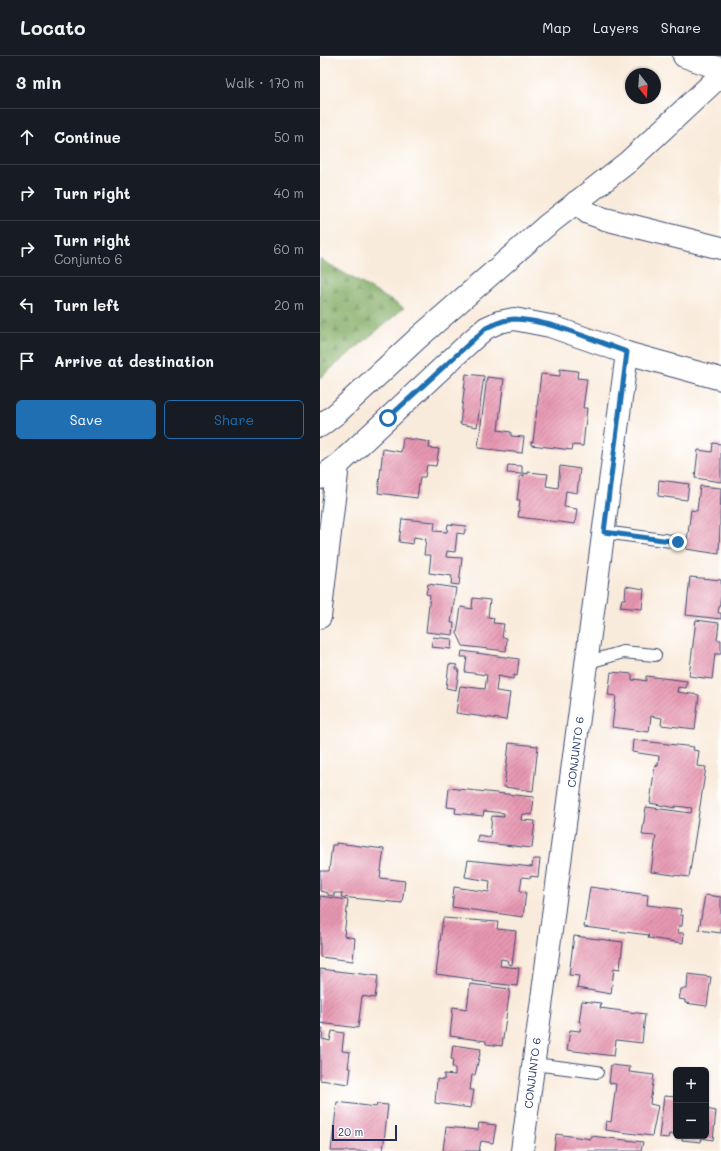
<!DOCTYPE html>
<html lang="en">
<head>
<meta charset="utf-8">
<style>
  body { margin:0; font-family:Mali,sans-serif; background:#242831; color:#f1f3f6 }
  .controls { position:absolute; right:12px; bottom:12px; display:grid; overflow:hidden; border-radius:6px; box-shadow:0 1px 3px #0004 }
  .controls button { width:36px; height:36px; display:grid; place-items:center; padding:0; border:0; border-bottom:1px solid #363941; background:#171b24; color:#f1f3f6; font:20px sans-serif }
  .compass { position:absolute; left:305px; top:12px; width:36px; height:36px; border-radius:50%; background:#171b24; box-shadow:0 1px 3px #0004; rotate:163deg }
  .scale { position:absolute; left:12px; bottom:10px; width:65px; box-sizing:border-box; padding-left:4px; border:2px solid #1b2f5e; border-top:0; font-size:11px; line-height:14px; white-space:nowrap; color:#1b2f5e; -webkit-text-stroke:3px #fff; paint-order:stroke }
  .stop { position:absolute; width:12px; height:12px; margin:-9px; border:3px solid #1f6fb2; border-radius:50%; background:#fff }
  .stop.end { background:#1f6fb2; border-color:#fff; box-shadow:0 1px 4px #0008 }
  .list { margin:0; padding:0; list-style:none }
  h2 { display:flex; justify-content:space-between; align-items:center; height:52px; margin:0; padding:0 16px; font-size:17px }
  h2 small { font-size:13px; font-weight:400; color:#9ea1a6 }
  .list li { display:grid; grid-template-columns:26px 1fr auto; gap:12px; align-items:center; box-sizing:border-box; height:56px; padding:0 16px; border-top:1px solid #363941 }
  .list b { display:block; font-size:15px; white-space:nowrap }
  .list p { margin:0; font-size:13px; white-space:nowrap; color:#9ea1a6 }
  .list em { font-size:13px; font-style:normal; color:#9ea1a6 }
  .actions { display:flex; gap:8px; padding:12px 16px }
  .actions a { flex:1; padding:9px 0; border:1px solid #1f6fb2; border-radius:6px; text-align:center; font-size:14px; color:#1f6fb2 }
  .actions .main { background:#1f6fb2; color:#fff }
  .icon { flex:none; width:22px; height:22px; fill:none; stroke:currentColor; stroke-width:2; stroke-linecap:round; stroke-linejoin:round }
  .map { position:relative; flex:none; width:401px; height:1095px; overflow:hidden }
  header { display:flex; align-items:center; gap:24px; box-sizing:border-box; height:56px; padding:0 20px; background:#171b24; border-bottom:1px solid #363941 }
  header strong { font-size:19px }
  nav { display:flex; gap:22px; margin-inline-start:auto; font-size:14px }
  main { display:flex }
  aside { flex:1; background:#171b24 }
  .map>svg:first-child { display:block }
</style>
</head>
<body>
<header>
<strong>Locato</strong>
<nav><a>Map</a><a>Layers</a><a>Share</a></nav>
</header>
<main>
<aside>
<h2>3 min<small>Walk · 170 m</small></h2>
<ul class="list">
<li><svg class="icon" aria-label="ahead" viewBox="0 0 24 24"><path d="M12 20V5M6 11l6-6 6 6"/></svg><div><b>Continue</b></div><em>50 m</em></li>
<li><svg class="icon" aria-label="right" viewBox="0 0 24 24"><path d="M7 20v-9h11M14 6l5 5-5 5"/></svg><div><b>Turn right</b></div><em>40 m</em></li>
<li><svg class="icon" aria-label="right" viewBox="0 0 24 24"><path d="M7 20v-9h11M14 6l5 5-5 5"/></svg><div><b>Turn right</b><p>Conjunto 6</p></div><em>60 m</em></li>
<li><svg class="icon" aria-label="left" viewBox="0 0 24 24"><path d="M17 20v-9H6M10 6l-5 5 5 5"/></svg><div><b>Turn left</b></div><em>20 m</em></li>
<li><svg class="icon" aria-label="arrive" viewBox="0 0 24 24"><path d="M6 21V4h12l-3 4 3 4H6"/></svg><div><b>Arrive at destination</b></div></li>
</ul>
<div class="actions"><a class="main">Save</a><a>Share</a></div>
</aside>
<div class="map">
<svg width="401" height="1095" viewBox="0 0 401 1095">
  <defs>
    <pattern id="forest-firs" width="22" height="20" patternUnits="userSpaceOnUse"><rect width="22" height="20" fill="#82ac64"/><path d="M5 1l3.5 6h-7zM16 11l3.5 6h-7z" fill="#6a8c56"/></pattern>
    <pattern id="building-hatch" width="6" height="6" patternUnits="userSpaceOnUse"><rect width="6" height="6" fill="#e796b1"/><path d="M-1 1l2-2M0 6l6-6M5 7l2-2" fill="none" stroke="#ba7b93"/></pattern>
  </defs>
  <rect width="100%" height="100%" fill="#fff"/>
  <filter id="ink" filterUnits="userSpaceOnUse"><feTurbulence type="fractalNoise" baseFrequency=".025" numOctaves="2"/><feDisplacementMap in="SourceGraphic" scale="8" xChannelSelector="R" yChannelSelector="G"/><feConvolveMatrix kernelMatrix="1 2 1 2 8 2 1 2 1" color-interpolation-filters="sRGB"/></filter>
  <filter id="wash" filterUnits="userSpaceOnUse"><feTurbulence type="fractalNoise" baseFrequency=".012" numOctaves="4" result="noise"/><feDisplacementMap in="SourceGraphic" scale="16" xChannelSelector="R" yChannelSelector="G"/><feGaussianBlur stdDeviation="0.9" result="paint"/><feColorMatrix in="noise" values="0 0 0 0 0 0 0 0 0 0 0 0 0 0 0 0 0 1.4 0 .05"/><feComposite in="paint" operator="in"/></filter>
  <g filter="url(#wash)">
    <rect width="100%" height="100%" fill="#f9ebdb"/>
    <!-- forest -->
    <path fill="url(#forest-firs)" stroke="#4e6e61" d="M0 203 84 252 0 322Z"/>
    <g id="blocks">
      <!-- building -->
      <path fill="url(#building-hatch)" d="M240 313 258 315 257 322 267 323 263 352H267L263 390 253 389 252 394 211 389V386H213L221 318 240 320Z
        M146 318 164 320 157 371 140 368Z
        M167 321 184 323 178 374 191 376V380L204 381 202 397 158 392Z
        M83 382 110 386 109 392 119 393 116 410 107 409 105 421H100L97 442 58 437 63 393 81 396Z
        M393 387 401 388V426L375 422 378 394 392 396Z
        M188 409 202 410V418L187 417Z
        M240 410 260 413 257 437 246 435 244 451 257 453 255 468 198 461 200 444H197L200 420H204V417L208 418V416L228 418 226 430 238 432Z
        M339 424 369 428 367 444 338 440Z
        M380 430 401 432 399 498 366 493 371 454 377 455Z
        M82 463 115 466 114 475 127 476 128 468 146 470 144 478 137 477 135 496 127 495 126 501 142 502 139 529 131 528 132 520 109 517 111 499H104L106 483 94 481 93 488 79 486Z
        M370 521 401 524V541L398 557H401V563L366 559Z
        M108 528 136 532 131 567H134L133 579 106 576 110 539 106 538Z
        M306 530 324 533 322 553 300 551 302 543H305Z
        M153 542 170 544 168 561 174 562 173 567 184 568 182 581 187 582 186 595 143 590 137 577 141 551 152 553Z
        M376 564 399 567 397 584H401V598H395L392 623 369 620Z
        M113 581 132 583 131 593 111 591Z
        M142 595 199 603 197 620 194 619 193 623 178 620 176 635 190 637 186 664 136 657 140 630 165 633 167 619 145 616 147 601H141Z
        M129 608 137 609 136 613H139L136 634 126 632Z
        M291 616 312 618V624H315V623L326 625V620L367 625 366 632 358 631 357 636 379 639 375 673 341 669 342 662 331 660 329 676 292 671 296 640 288 639Z
        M313 684 374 691 373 694 379 695 377 710 386 711 369 821 331 816 336 780 322 779 326 751 371 757 372 752 355 750V752L330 747 335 709 338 710 339 700 312 696Z
        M189 687 218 690 213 735 184 731Z
        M129 732 214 741 212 759 202 758 201 764 215 765 212 792 157 786 158 779 170 781 172 760 184 761V757L164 755 163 760 135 757 136 752 127 751Z
        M16 787 64 793 60 822 85 825 82 847 21 841 22 837H14V840L8 839V837L0 835V815H9L12 789H16Z
        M213 803H220L218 821 211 820V822L202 821 200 835 206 836 203 861 132 851 134 831 169 836 170 825 145 821 148 804 212 811Z
        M270 831 328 839 327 849 361 853 360 859H363L362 870H359L358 877H364L363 887 328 882 329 879 264 871Z
        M385 839 401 841V877L379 874Z
        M0 840 28 844 24 880 35 882 33 905 0 901Z
        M123 862 178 866 177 873 196 875 192 909 188 908 187 904 181 903 180 910 199 912 197 930 152 925V923L116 918Z
        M254 880 303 886 300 913 294 912 291 938 257 932 259 920 249 919Z
        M0 913 58 920 55 942 42 940 38 972 0 967Z
        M368 918 391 921 387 950 365 947V944L359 943 361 933H367Z
        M150 928 190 933 182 990 166 988V985L130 980 133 951 147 953Z
        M262 945 281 947 280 952 325 958 322 987 296 984 294 1000 247 994 250 974 260 975 261 966H259Z
        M0 972H3L2 983 10 985 12 975 24 977 22 995 30 996 28 1012H31L29 1028 0 1024Z
        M133 989 161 993 155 1019H152L150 1034H154L151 1052 115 1047 117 1023 124 1024V1018L135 1019V1012H132L133 1003H131Z
        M291 1009 310 1011 309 1016 334 1019 330 1048 338 1050 332 1080 285 1074 286 1065 291 1066 296 1028 289 1027Z
        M344 1040 356 1041V1079L349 1078 348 1082 339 1081Z
        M17 1046 56 1051 57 1048 68 1049 63 1095H11Z
        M386 1053 396 1055 393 1084 382 1082 381 1086 362 1084 363 1080H386Z
        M159 1067 176 1069 173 1087 161 1085 159 1095H123L126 1071 158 1074Z
        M236 1078 271 1083V1080L323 1086 321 1095H234Z"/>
    </g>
  </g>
  <g filter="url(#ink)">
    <use href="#blocks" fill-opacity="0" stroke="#3c4b71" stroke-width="1"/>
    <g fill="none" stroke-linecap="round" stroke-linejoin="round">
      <defs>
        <path id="service" d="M284 476 358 486
          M266 607 303 596 335 599
          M214 1008 277 1016"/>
        <path id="minor" d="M364 0 401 13
          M256 146 268 157 285 163 401 192
          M0 370 16 358 98 282 226 170 308 106 401 19
          M0 422 18 409 151 285 166 272 179 266 194 263 230 270 307 297 401 323
          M0 561 18 409
          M202 1095 307 297"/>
      </defs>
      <!-- service casing -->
      <use href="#service" stroke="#3c4b71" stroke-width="14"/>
      <!-- minor casing -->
      <use href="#minor" stroke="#3c4b71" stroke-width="24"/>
      <!-- service -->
      <use href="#service" stroke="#fff" stroke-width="12"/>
      <!-- minor -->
      <use href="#minor" stroke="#fff" stroke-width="22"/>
    </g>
  </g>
  <g fill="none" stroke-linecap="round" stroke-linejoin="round" filter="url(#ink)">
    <!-- route -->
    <path stroke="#1f6fb2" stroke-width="5" d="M68 362 166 272C175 268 184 263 195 263 233 265 272 284 307 296L284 476 358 486"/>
  </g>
  <g text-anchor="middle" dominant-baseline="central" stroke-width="3" stroke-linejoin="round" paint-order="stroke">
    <!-- street labels -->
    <g font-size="11" fill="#1b2f5e" stroke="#fff">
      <text transform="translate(255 696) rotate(-83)">CONJUNTO 6</text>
      <text transform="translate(212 1017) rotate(-83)">CONJUNTO 6</text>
    </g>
  </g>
</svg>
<div class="controls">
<button>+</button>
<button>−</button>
</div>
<svg class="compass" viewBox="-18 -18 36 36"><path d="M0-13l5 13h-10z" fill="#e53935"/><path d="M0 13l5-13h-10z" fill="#9ea1a6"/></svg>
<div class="scale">20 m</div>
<div class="stop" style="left:68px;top:362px"></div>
<div class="stop end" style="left:358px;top:486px"></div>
</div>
</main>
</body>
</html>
